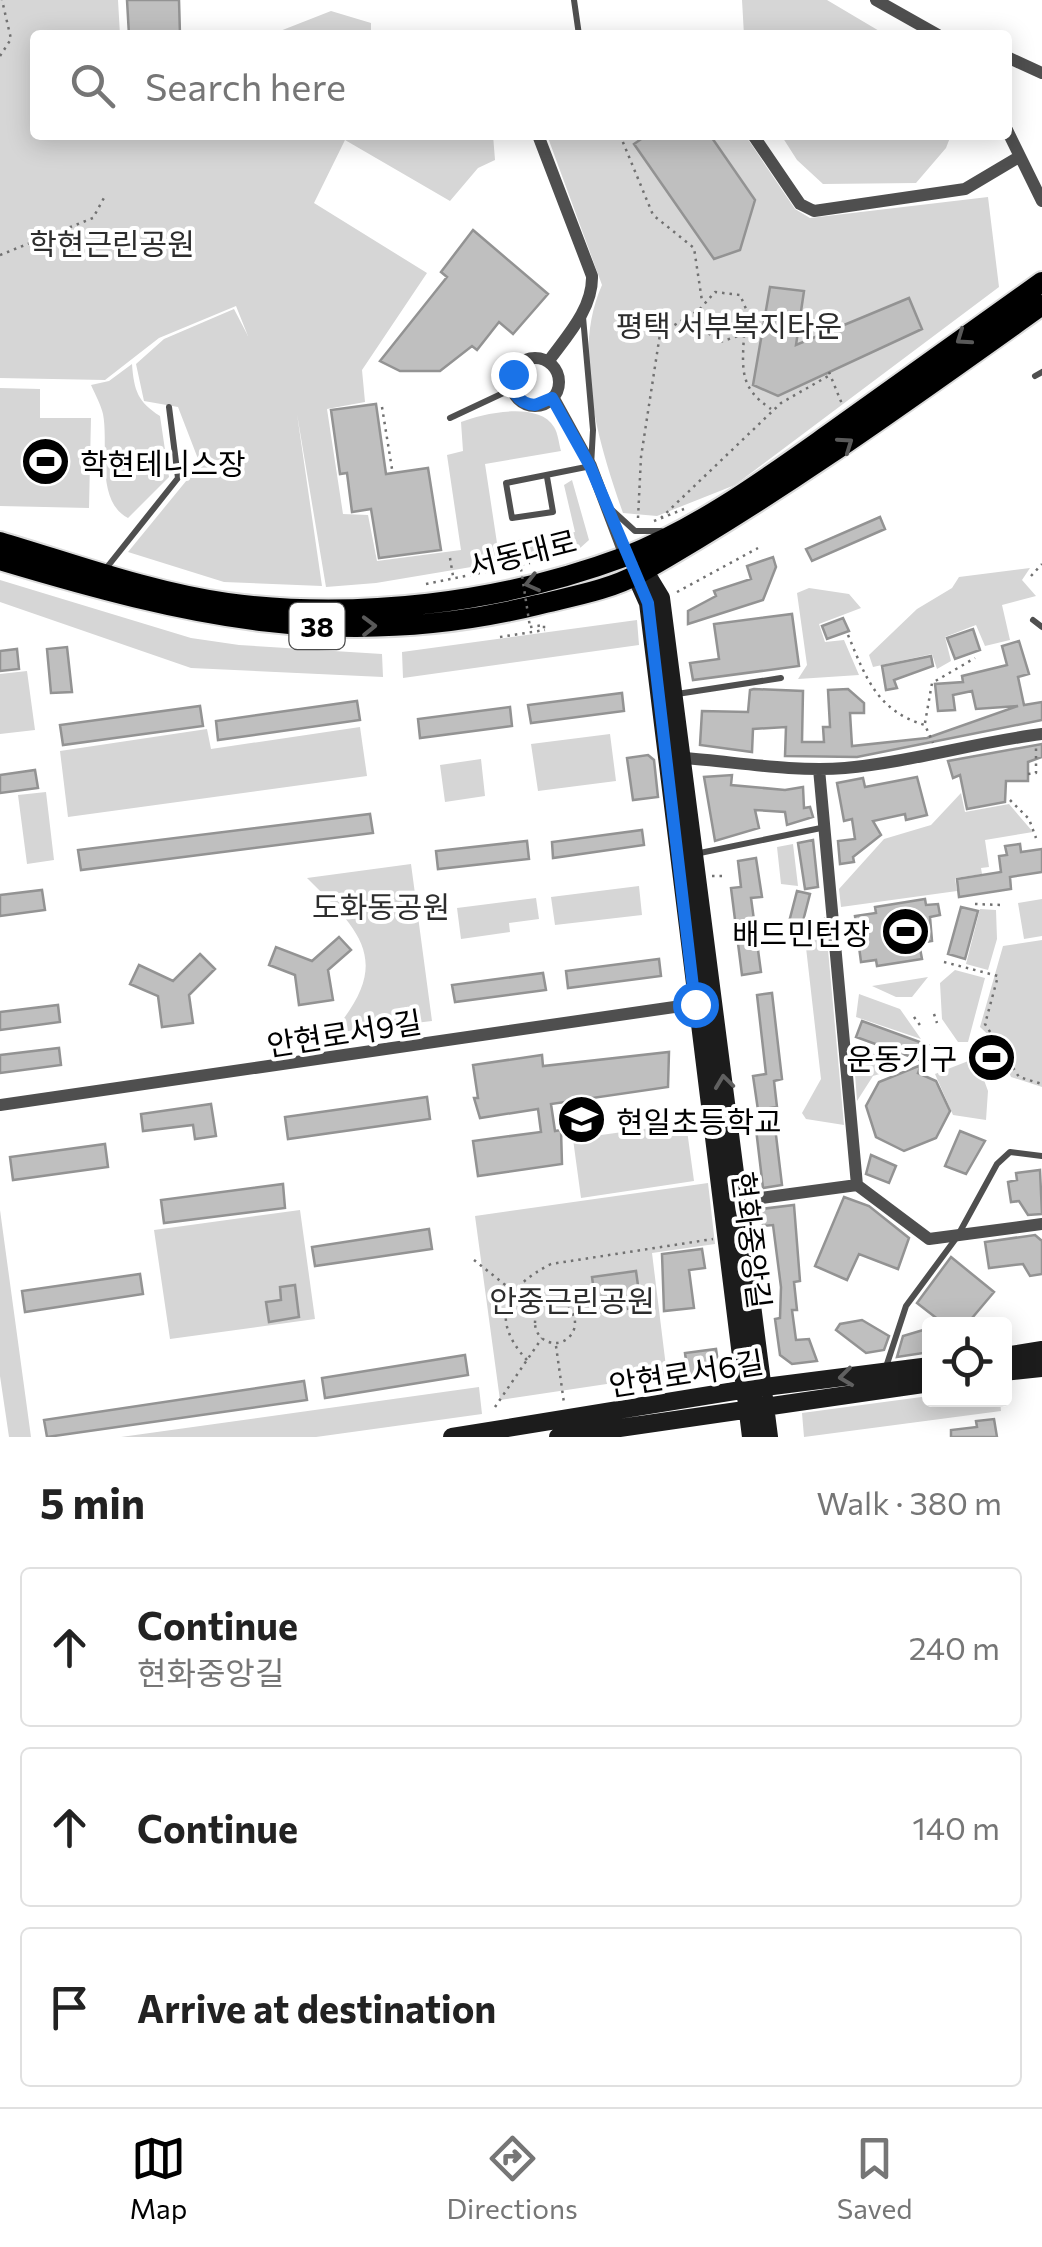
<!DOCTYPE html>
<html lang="en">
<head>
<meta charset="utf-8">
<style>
  body { margin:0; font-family:Commissioner,"Noto Sans KR",sans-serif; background:#f2f2f2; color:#222 }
  .controls { position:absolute; right:30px; bottom:30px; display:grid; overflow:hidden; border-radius:10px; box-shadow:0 5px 25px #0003 }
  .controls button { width:90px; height:90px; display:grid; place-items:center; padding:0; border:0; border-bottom:2px solid #e0e0e0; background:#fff; color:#222; font:50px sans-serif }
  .stop { position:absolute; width:30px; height:30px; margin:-22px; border:8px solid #1a73e8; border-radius:50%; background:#fff }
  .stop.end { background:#1a73e8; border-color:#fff; box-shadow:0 2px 10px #0008 }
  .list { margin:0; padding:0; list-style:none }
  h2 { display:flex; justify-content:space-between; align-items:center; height:130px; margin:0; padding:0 40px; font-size:42px }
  h2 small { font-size:32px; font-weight:400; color:#767676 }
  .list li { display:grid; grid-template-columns:65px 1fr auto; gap:30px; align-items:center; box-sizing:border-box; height:160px; margin:0 20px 20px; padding:0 20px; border:2px solid #e0e0e0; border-radius:10px }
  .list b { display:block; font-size:38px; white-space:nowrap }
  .list p { margin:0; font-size:32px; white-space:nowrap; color:#767676 }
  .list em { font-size:32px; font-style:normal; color:#767676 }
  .icon { flex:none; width:55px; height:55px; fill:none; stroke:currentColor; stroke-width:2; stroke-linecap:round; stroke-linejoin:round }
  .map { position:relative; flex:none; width:1042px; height:1437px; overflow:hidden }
  .search { position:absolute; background:#fff; box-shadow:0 5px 25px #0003; left:30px; right:30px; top:30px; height:110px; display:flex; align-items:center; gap:25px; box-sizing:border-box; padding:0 35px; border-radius:10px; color:#767676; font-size:38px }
  .sheet { height:670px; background:#fff }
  nav { display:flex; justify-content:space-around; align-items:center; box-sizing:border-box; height:140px; border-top:2px solid #e0e0e0; background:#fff; font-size:28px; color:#767676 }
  nav a { display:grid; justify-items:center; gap:5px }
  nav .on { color:#000 }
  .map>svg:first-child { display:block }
</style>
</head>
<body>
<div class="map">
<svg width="1042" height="1437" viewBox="0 0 1042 1437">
  <rect width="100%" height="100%" fill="#fff"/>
  <!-- green -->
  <path fill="#d6d6d6" d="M0 0H118L120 35H35V135H493L495 160 478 168 450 201 345 140 314 203 427 273 362 370 365 402 327 409 343 514 368 515 377 561 461 550 447 455 463 451 461 422C483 413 539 401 554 427 558 433 559 444 561 451L485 464 497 543 575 532 564 485 572 480 589 540 579 549 376 583 326 587 297 414 322 586 224 582 128 552 200 464 178 407 144 401 136 364 164 339 234 309 248 336 236 306 159 338 105 380 0 378Z
    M742 0H827L886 35H744Z
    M331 11 371 23V35H234L280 31Z
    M547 135H745L795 209 810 218 988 197 999 287 735 485 657 516 623 513C599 444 571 354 602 285Z
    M781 135H951L946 148 916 183 823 184 797 160Z
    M132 364C134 391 138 402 160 416L169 477 128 518C95 501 109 445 103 414 101 405 95 394 91 385L109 381Z
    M0 388 40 389V418H91L89 508 0 506Z
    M1030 568 1022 580 1036 596 1002 605 1010 640 985 646 976 625 945 637 951 661 937 669 932 654 873 667 869 655 917 609 952 588 959 577Z
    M0 580 191 638 239 645 382 654 383 677 191 668 0 602Z
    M809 588 849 594 861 608 819 624 825 642 844 640 859 675 798 679 807 665 797 593Z
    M637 620 639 645 403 678 402 652Z
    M27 671 35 730 0 734V674Z
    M360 727 367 776 68 817 60 751 207 729 211 749Z
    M610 734 616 781 538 791 531 744Z
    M481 759 485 796 445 802 440 765Z
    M46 792 54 860 27 864 18 795Z
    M961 793 965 812 1009 804 1033 832 985 840 989 867 981 868 982 874 955 878 957 891 841 907 839 889 884 839 931 825Z
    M793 844 798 886 781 884 777 847Z
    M411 864 432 1021 332 1033C393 963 363 933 307 878Z
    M639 886 642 915 555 925 551 897Z
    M536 898 539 919 509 923 510 932 461 939 457 908Z
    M1042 899V936L1024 939 1018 903Z
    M980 909 996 910 997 939 988 970 966 964Z
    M825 917 844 1125 806 1119 802 1113 821 1079 804 930Z
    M1042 940V1087L1011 1077 997 1043 980 1027 1003 946Z
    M955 970 985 978 968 1042H958L942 1019 940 983Z
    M928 977 912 997H896L872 986Z
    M859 994 900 1009 921 1039 856 1017Z
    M853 1046 906 1066 873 1076 857 1101Z
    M976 1058 988 1091 986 1120 953 1115 935 1074Z
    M686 1123 694 1181 581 1198 573 1139Z
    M708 1183 715 1244 652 1253 667 1375 500 1400 475 1216Z
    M0 1210 31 1437H9L0 1376Z
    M300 1210 315 1319 170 1339 154 1230Z
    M479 1387 482 1414 316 1437H121Z
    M929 1396 930 1400H1000L1001 1411 804 1437 802 1413Z"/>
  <!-- building -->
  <path fill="#bfbfbf" stroke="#939393" stroke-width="2.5" d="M127 0H179L180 35H129Z
    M647 135H710L755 200 740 250 714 259 634 144Z
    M473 230 548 294 513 334 499 322 477 350 472 346 440 371H400L380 361 447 277 441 272Z
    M770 287 804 291 796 345 909 298 922 329 778 396 753 385Z
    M376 404 386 474 428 468 441 550 379 558 371 509 352 512 347 473 340 474 331 410Z
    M880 517 885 529 812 561 806 549Z
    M773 557 776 567 763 600 688 624V611L716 596 714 591 751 579 747 566Z
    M792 614 799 666 693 680 690 663 719 659 714 624Z
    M843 618 849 631 827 639 822 626Z
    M973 629 980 650 955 659 947 638Z
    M1019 641 1029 674 1018 677 1024 705 1042 702V720L857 757 785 756 786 727 753 729 752 752 700 745 702 711 748 712 750 690 754 689 803 691 802 742H824L823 727H830L828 690 848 689 864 703V713H850L852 746 927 738 1018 706 976 709 972 691 953 695 955 710 938 711 935 684 963 682 962 676 1007 665 1002 646Z
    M67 647 72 692 51 693 47 649Z
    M17 649 19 669 0 671V651Z
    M931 656 933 666 894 680 897 688 886 690 882 666Z
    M622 693 624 711 531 723 528 705Z
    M357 701 360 720 218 740 216 721Z
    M200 706 203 726 63 745 60 725Z
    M510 707 512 726 420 738 418 719Z
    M1042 744V757L1028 762V781H1006L1005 802 967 809 960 775 953 778 948 761Z
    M648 755 654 760 658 797 633 800 627 758Z
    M35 770 38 788 0 793V775Z
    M732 775 731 785 785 790 803 787 804 808 810 807 813 817 787 825 785 812 755 810 759 828 715 841 704 777Z
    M917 777 927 815 906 820 905 814 873 821 881 835 853 857 854 862 840 864 838 841 855 839 852 819 844 821 837 783 863 778 865 787Z
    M370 814 373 833 81 870 78 850Z
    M642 830 644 845 553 858 552 842Z
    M813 840 818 887 805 889 798 843Z
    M527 841 529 859 438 869 436 851Z
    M1020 844 1021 852 1042 849V872L1010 877 1011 889 959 897 957 879 1001 872 999 856 1007 855 1005 846Z
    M756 858 762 897 751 898 761 972 742 975 731 888 741 887 738 861Z
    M42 890 45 910 0 916V895Z
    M797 891 810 894 802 925 789 922Z
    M925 899 926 905 938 904 940 915 930 917 932 941 919 943 922 959 877 966 876 960 861 962 855 916 876 913 875 907Z
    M961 907 978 911 965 959 948 954Z
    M339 937 351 950 328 970 333 1000 299 1005 295 975 269 965 276 947 312 961Z
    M200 954 215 969 189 995 193 1023 162 1027 158 996 130 984 139 965 173 981Z
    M659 959 661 976 568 988 566 971Z
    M543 973 546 990 455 1002 452 985Z
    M772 993 782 1079 774 1081 777 1107 758 1110 753 1076 766 1074 757 995Z
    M58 1005 60 1022 0 1030V1012Z
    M862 1021 928 1045 922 1061 856 1037Z
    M59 1048 61 1065 0 1073V1055Z
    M669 1052 668 1087 551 1104 555 1131 561 1130 562 1164 478 1176 473 1141 541 1132 538 1109 480 1118 474 1098H478L473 1065 542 1055 543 1066Z
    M921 1065 918 1073 936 1081 950 1111 936 1138 904 1151 876 1137 866 1106 879 1082Z
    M427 1097 430 1119 288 1139 285 1117Z
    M211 1104 216 1136 195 1139 193 1125 143 1131 141 1114Z
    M775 1127 782 1185 763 1188 756 1129Z
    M960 1131 985 1141 966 1174 945 1166Z
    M105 1144 108 1167 13 1180 10 1157Z
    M871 1155 896 1166 889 1183 866 1174Z
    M1040 1170 1042 1214 1028 1215 1019 1201 1011 1202 1008 1182 1017 1180 1016 1173Z
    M283 1184 285 1208 164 1223 161 1200Z
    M844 1197 869 1206 909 1238 898 1269 859 1254 847 1280 815 1266Z
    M794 1205 800 1281 794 1282 797 1310H792L796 1340 809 1339 817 1361 792 1364 780 1355 775 1319 780 1318 781 1287 773 1225 763 1226 761 1209Z
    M429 1229 432 1249 315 1266 312 1247Z
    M1035 1235 1042 1241V1274L1030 1276 1023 1264 989 1268 985 1242Z
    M702 1249 705 1268 689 1270 694 1308 664 1311 662 1254Z
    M951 1257 994 1292 967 1324H944L917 1303Z
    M636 1271 641 1307 597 1313 592 1277Z
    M140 1274 143 1294 25 1312 22 1291Z
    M295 1285 299 1317 269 1322 266 1302 281 1300 280 1287Z
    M862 1320 889 1336 884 1350 866 1353 836 1330 840 1324Z
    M930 1328V1352L897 1357 903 1336Z
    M716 1349 718 1363 709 1373 688 1376 685 1353Z
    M465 1355 468 1375 325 1398 322 1378Z
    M304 1381 307 1400 47 1437 44 1420Z
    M994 1419 997 1437H951V1430L977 1427 976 1421Z"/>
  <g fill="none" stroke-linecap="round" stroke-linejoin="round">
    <defs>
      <path id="primary" d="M0 542C74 564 150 592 227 603 357 620 501 603 624 557 699 528 767 478 832 432 902 382 972 332 1042 282
        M0 560C187 616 342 653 537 605 568 597 610 590 638 574 779 494 910 399 1042 305"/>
    </defs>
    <!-- primary casing -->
    <use href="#primary" stroke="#dbdbdb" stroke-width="24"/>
    <!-- path -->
    <path stroke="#717171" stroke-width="2.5" stroke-dasharray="2.5 5" stroke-linecap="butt" d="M0 56 11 39 2 0
      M620 135 653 215 694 248 702 301
      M0 255 93 218 105 196
      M744 335C742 371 740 388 771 409
      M829 372 842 404
      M382 407 392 469
      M638 518 641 457 660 334 699 310 715 292 740 295 750 318 744 334 720 342 700 327 699 310
      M661 518 781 403 830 375
      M654 521 684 509
      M450 558 453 576
      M1031 576 1042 564
      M426 584 530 563
      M677 592 758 548
      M530 627 544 625V629
      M848 635C866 678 877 711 925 725L933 743
      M500 637 545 630
      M925 723 932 683 975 658
      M1028 774 1036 773V746
      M1010 800 1029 819 1036 838
      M712 876H725
      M975 904 1001 905
      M944 962 998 976 985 1024 1019 1077 1042 1084
      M934 1014 937 1023
      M914 1017 922 1028
      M474 1260 538 1311
      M535 1323a20 20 0 1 1 40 0a20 20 0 1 1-40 0Z
      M556 1346 564 1403
      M527 1360C489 1319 505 1287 551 1264L713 1239
      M495 1407 542 1338"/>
    <!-- lane -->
    <path stroke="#4f4f4f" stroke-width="6" d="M574 0 579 35
      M1035 376 1042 372
      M450 418 512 389
      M547 477 553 512 512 518 506 483 591 466 593 430 583 317
      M612 510 635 531H661
      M104 571 178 478 169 407
      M1033 620 1042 627
      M677 694 781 678
      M695 854 821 828
      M886 1367 906 1306 957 1237 997 1164 1010 1152 1042 1156"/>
    <!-- street -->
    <path stroke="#4f4f4f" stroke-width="12" d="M876 0 938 35
      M1007 57 1042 73
      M1007 130 1042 201
      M538 135 592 276C593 309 566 337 548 362
      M753 135 800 204 814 211 965 189 1019 157
      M511 382a24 24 0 1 1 48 0a24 24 0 1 1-48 0Z
      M553 397 591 466 625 556
      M677 753 684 758C737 762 793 772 845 768 912 762 976 742 1042 734
      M819 769 857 1185
      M0 1105 695 1004
      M739 1201 857 1185 929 1239 1042 1224"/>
    <!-- secondary -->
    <path stroke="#1c1c1c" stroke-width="18" d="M634 562 644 570 661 598 769 1437
      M635 574 648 603 751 1437
      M1004 1356 1042 1350
      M1004 1372 1042 1368
      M452 1437 741 1390 930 1366
      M558 1437 930 1383"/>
    <!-- primary -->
    <use href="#primary" stroke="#000" stroke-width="20"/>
    <!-- path-bridge -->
    <path stroke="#717171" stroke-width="2.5" stroke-dasharray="2.5 5" stroke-linecap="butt" d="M521 569 530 627"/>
  </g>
  <!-- one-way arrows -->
  <defs><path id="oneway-chevron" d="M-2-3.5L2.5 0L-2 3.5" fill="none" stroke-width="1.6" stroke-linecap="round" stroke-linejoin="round" transform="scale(2.5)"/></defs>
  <g stroke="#595959">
    <use href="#oneway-chevron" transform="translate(963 338) rotate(145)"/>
    <use href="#oneway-chevron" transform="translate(846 444) rotate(-35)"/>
    <use href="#oneway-chevron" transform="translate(532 583) rotate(166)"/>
    <use href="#oneway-chevron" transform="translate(369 626) rotate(-1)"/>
  </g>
  <g stroke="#606060">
    <use href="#oneway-chevron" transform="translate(724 1082) rotate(-97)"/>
    <use href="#oneway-chevron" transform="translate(846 1377) rotate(173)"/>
  </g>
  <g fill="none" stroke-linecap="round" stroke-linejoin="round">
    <!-- route -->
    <path stroke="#1a73e8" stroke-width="12" d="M513 374C510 391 517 403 535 405L552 398 590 466 648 603 695 1004"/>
  </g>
  <!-- icons -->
  <defs>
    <symbol id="stadium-disc" viewBox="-11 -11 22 22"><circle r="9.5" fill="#000" stroke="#fff"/><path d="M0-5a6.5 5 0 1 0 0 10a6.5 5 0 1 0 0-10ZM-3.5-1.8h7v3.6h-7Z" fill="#fff"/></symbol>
    <symbol id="school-disc" viewBox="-11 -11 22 22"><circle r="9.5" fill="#000" stroke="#fff"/><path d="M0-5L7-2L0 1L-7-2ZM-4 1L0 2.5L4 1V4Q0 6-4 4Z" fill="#fff"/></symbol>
  </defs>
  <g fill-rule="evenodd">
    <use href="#stadium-disc" x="18" y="434" width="55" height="55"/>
    <use href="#stadium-disc" x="878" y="904" width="55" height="55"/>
    <use href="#stadium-disc" x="964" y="1030" width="55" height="55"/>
    <use href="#school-disc" x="554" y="1092" width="55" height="55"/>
  </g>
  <g text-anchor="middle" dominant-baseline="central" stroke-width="8" stroke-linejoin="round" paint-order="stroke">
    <!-- shield labels -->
    <rect fill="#fff" stroke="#4c4c4c" stroke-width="2.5" x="289.5" y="603" width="55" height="46" rx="8"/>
    <g font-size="28" font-weight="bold" fill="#000">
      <text x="317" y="626">38</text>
    </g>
    <!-- park labels -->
    <g font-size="30" fill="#2d2d2d" stroke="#fff">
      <text x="112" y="242">학현근린공원</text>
      <text x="729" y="324">평택 서부복지타운</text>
      <text x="381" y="905">도화동공원</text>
      <text x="572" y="1299">안중근린공원</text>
    </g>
    <!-- poi labels -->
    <g font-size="30" fill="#000" stroke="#fff" text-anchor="start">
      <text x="80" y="462">학현테니스장</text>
      <text x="870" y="932" text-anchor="end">배드민턴장</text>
      <text x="957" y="1057" text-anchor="end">운동기구</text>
      <text x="616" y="1120">현일초등학교</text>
    </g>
    <!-- street labels -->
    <g font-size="30" fill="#000" stroke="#fff">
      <text transform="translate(522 552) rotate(-14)">서동대로</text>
      <text transform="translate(344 1032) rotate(-9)">안현로서9길</text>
      <text transform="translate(753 1240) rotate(83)">현화중앙길</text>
      <text transform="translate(686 1372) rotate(-9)">안현로서6길</text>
    </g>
  </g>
</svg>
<div class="controls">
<button><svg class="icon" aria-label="locate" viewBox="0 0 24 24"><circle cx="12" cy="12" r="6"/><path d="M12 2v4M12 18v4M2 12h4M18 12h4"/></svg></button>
</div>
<div class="stop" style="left:695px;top:1004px"></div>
<div class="stop end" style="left:513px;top:374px"></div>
<div class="search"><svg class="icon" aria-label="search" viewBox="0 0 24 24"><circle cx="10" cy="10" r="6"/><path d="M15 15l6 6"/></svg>Search here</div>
</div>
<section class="sheet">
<h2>5 min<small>Walk · 380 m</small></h2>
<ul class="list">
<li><svg class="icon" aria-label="ahead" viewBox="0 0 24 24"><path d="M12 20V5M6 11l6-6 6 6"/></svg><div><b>Continue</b><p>현화중앙길</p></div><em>240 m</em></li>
<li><svg class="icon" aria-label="ahead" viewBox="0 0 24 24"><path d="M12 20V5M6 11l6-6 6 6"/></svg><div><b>Continue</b></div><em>140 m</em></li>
<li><svg class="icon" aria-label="arrive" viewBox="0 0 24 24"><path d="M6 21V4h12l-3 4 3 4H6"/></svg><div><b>Arrive at destination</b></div></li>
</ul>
</section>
<nav>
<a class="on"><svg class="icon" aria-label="map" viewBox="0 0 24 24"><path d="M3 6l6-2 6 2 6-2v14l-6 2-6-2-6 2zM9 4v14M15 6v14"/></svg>Map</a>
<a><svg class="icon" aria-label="directions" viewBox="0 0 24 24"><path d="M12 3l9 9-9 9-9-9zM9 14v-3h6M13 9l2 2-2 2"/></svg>Directions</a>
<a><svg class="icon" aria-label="saved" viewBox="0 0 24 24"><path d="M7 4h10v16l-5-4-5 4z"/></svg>Saved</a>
</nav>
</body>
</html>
